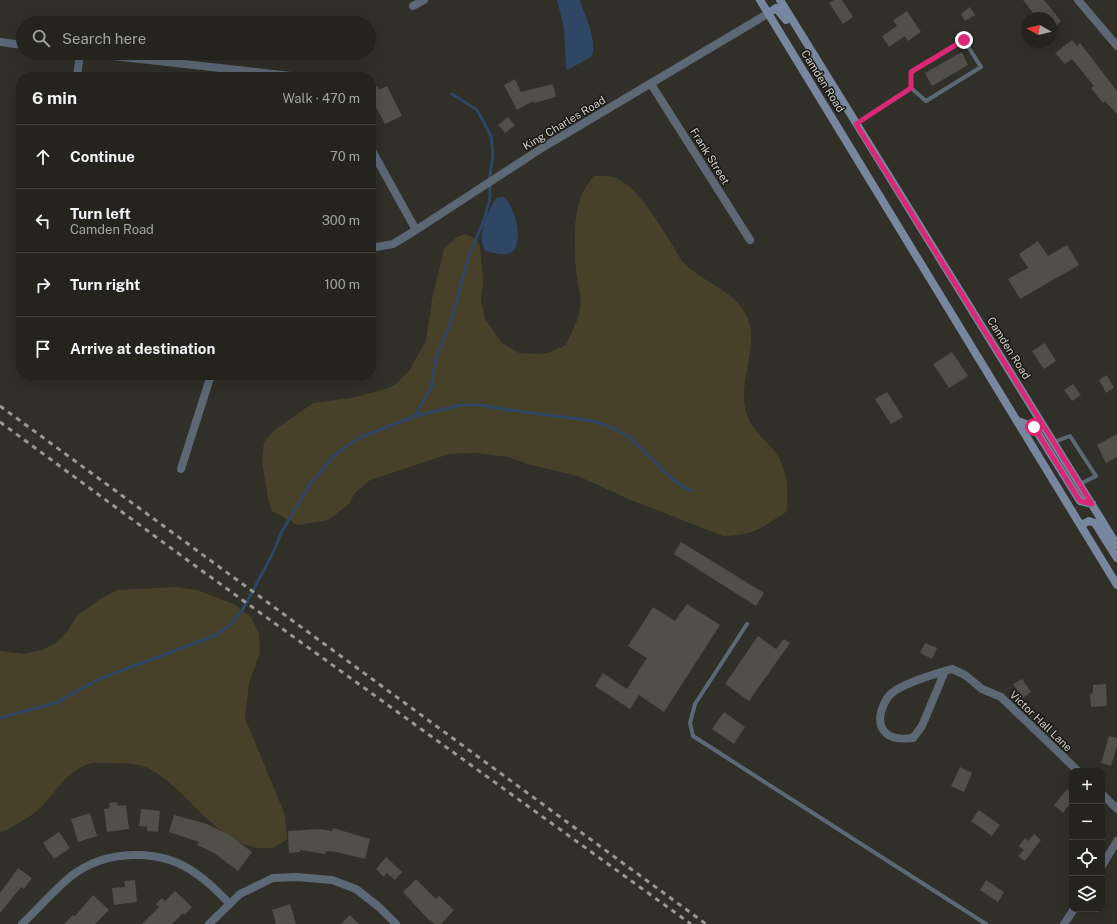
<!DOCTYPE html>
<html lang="en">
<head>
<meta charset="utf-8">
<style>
  body { margin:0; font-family:"Public Sans",sans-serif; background:#2c2b27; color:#f1f3f6 }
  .controls { position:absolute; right:12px; bottom:12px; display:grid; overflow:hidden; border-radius:8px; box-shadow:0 4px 16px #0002 }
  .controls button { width:36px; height:36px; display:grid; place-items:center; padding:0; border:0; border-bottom:1px solid #41403c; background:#24231e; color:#f1f3f6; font:20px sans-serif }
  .compass { position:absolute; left:1021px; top:12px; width:36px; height:36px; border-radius:50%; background:#24231e; box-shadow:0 4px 16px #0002; rotate:278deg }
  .stop { position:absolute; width:12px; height:12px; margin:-9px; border:3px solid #db2777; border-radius:50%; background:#fff }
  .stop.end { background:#db2777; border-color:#fff; box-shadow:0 1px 4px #0008 }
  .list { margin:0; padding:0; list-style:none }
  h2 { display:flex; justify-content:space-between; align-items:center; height:52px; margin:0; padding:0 16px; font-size:17px }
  h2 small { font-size:13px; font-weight:400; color:#a3a4a4 }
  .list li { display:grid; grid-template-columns:26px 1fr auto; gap:12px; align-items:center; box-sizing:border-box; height:64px; padding:0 16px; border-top:1px solid #41403c }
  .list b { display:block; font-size:15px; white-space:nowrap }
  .list p { margin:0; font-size:13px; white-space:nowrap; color:#a3a4a4 }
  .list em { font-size:13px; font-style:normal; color:#a3a4a4 }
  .icon { flex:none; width:22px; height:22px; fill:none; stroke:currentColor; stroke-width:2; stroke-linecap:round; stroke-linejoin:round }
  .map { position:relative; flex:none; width:1117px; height:924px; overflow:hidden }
  .search { position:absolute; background:#24231e; box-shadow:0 4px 16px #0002; left:16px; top:16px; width:360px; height:44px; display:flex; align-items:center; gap:10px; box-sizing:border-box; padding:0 14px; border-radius:22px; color:#a3a4a4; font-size:15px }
  .panel { position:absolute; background:#24231e; box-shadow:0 4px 16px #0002; left:16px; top:72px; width:360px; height:308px; border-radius:16px }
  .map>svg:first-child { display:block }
</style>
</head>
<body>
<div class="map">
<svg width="1117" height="924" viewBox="0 0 1117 924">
  <rect width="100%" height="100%" fill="#302f28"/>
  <!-- green -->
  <path fill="#47412a" d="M594 176C603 176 611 175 618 179 639 189 661 227 673 246 677 252 680 260 685 264 705 284 737 291 748 319 759 350 736 384 747 415 753 432 769 442 778 456 788 473 789 494 786 512 760 529 755 535 723 536L626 498 578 476 528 464 508 457 477 453 449 454 370 480 355 493 349 504 328 520 298 525 272 511 268 499 262 460 264 442 276 429 313 403 351 398 385 389 396 384 408 372 426 341 432 299 444 249 457 237 464 234 472 237 480 245 483 281 481 300 485 319 502 343 519 353 538 354 548 353 566 345C571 333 579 320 580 308 582 295 577 284 576 271 574 240 571 200 594 176Z
    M175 587 197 590 234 604 251 617 259 634 260 653 249 683 245 718 285 815 287 839C283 842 276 847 271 848 223 853 191 794 155 772 141 763 127 763 111 763 105 763 98 762 93 763 66 769 57 793 38 810 29 818 16 824 5 831L0 832V651L24 654 42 650 57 642 67 632 77 616 99 600 117 590Z"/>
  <!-- water -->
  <path fill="#304665" d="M557 0H580C585 16 597 39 592 56L568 70 566 68 564 28Z
    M503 197C517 206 526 251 507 254 500 255 491 252 485 251 476 236 488 211 496 198Z"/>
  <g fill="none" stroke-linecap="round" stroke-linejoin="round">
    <!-- stream -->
    <path stroke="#304665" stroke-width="3" d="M415 416 431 388 436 358 452 318 468 259 484 220 490 198V175L493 156 491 136 477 110 452 94
      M0 718 58 702 99 679 214 636 229 626 242 611 273 553 281 533 310 484 333 457 346 446 364 436 415 416 461 405H481L502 409 593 421 610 427 629 437 671 478 683 487 693 491"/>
  </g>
  <!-- building -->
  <path fill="#515048" d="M834 0H842L853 17 843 24 829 3Z
    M1023 0H1044L1061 21 1051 30V18H1037Z
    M970 7 975 15 965 21 961 14Z
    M907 11 921 32 908 41 905 36 889 47 882 36 897 26 893 20Z
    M1072 40 1077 46 1080 43 1117 91V114L1105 101 1103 103 1091 88 1094 86 1072 59 1065 64 1055 53Z
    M962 52 968 65 932 86 925 73Z
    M515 79 521 92 553 84 556 97 534 103 533 101 517 110 504 85Z
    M377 86 379 90 387 86 402 116 385 124 371 97V89Z
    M508 117 515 125 505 133 498 125Z
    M1038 241 1048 256 1067 245 1079 265 1020 299 1008 279 1028 268 1019 254Z
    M1045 343 1056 361 1044 369 1032 351Z
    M952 352 968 376 949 388 933 364Z
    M1107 375 1114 388 1106 393 1099 380Z
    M1073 384 1081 395 1072 401 1064 390Z
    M887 392 903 417 891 424 875 399Z
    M1117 434V457L1106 463 1097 445Z
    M681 542 764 593 756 606 674 554Z
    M687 604 720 625 664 712 639 695 630 709 595 686 603 673 627 689 647 658 628 646 653 607 675 621Z
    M758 636 776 649 784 639 790 643 749 701 725 684Z
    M925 643 937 648 932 659 920 653Z
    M1022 679 1031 692 1023 698 1013 684Z
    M1106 684 1107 706 1091 707 1090 694 1093 693V685Z
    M724 712 745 727 734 744 712 729Z
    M1109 736 1117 738V746L1111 766 1101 763Z
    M960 767 972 773 964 792 951 786Z
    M1067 789 1072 793V809L1068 806 1063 813 1054 805Z
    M117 802 118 806 126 805 129 829 107 832 104 809 110 808 109 803Z
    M141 809 160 811 158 832 147 831V827L139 826Z
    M979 810 1000 825 992 836 971 821Z
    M90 813 97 836 78 842 71 819Z
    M174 815 207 824 229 835 252 852 238 871 214 853 197 845 199 842 169 832Z
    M333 828 370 839 365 859 337 852 326 851 325 854 300 850V852L289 853 288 831 319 829 332 831Z
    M59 832 70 848 54 859 43 843Z
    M1034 834 1041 840 1025 861 1018 856 1024 850 1019 846 1025 838 1028 841Z
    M386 857 402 872 395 880 387 873 384 877 376 869Z
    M18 868 32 878 24 889 21 887 0 913V893Z
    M416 879 436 899 439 896 454 910 441 924H435L428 919 403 892Z
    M135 880 137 902 114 905 112 888 125 887 124 881Z
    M986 880 1004 892 998 902 980 890Z
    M175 891 192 907 185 915 183 913 172 924H142L159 907 156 904 162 898 165 901Z
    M93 895 109 910 95 924H64L73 915 75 916Z
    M290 904 296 924H276L272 910Z
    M350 915 359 924H341Z"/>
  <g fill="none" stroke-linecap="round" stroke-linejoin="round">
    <!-- lane -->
    <path stroke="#5d6877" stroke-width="4" d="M857 123 911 88 926 101 981 67 964 40 911 72V88
      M1054 442 1070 436 1096 476 1080 484
      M747 624 695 704 690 723 693 736 986 924"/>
    <!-- street -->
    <path stroke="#5d6877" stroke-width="8" d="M1078 0 1117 46
      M413 6 424 0
      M0 42 23 45
      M86 53 300 77
      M77 77 80 53
      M651 84 750 240
      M371 149 416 230
      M371 248 393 244 416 230 542 148 769 13
      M181 469 211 375
      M945 671 922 726 913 738C905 739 894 740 887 734 873 723 883 698 896 690 911 681 929 676 945 671L952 669 965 675 982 689 1001 697 1078 771
      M1102 794 1117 809
      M1102 866 1117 841
      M22 924C38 909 53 891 70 877 105 849 162 847 198 875 210 883 220 894 230 904
      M209 924 240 894 273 878 296 877 332 880 356 889 379 907 396 924
      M1064 924 1074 909"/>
    <!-- secondary -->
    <path stroke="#76879f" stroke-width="8" d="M760 0 1117 585
      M780 0 1117 545
      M769 13 776 8 786 20
      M1018 421 1034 427 1080 501 1092 504
      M1081 525 1089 521 1095 523 1117 558"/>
    <!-- rail -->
    <path stroke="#999893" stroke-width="3" stroke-dasharray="5 5" stroke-linecap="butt" d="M0 406 706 924
      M0 422 194 565 691 924"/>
  </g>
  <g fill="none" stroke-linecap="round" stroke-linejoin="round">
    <!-- route -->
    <path stroke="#db2777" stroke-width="5" d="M964 40 911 72V88L856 124 1092 504 1080 501 1034 427"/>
  </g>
  <g text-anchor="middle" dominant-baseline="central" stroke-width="3" stroke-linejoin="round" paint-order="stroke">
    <!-- street labels -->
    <g font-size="11" fill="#d2d1cd" stroke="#181714">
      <text transform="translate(823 81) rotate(58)">Camden Road</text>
      <text transform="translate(564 123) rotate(-31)">King Charles Road</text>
      <text transform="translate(710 156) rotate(58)">Frank Street</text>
      <text transform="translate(1009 348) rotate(58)">Camden Road</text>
      <text transform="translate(1041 721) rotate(44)">Victor Hall Lane</text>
    </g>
  </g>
</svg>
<div class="controls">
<button>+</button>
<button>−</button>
<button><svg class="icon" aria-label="locate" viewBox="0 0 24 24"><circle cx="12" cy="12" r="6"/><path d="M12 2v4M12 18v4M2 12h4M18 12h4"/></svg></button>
<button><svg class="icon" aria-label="layers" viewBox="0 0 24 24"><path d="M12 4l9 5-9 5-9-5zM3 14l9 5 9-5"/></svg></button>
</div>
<svg class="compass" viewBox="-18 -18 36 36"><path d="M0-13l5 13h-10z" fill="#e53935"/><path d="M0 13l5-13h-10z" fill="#a3a4a4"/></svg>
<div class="stop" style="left:1034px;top:427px"></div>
<div class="stop end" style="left:964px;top:40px"></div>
<div class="search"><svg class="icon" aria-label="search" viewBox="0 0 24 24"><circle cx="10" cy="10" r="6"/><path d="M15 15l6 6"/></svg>Search here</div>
<section class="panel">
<h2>6 min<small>Walk · 470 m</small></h2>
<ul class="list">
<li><svg class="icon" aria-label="ahead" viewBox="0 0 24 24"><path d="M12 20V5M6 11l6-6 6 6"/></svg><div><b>Continue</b></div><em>70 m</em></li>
<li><svg class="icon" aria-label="left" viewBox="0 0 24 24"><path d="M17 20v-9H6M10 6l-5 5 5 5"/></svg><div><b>Turn left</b><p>Camden Road</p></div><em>300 m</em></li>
<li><svg class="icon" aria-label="right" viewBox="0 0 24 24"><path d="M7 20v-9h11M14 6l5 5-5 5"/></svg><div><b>Turn right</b></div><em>100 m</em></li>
<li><svg class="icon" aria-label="arrive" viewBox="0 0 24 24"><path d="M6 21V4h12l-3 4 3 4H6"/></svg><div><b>Arrive at destination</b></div></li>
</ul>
</section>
</div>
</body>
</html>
